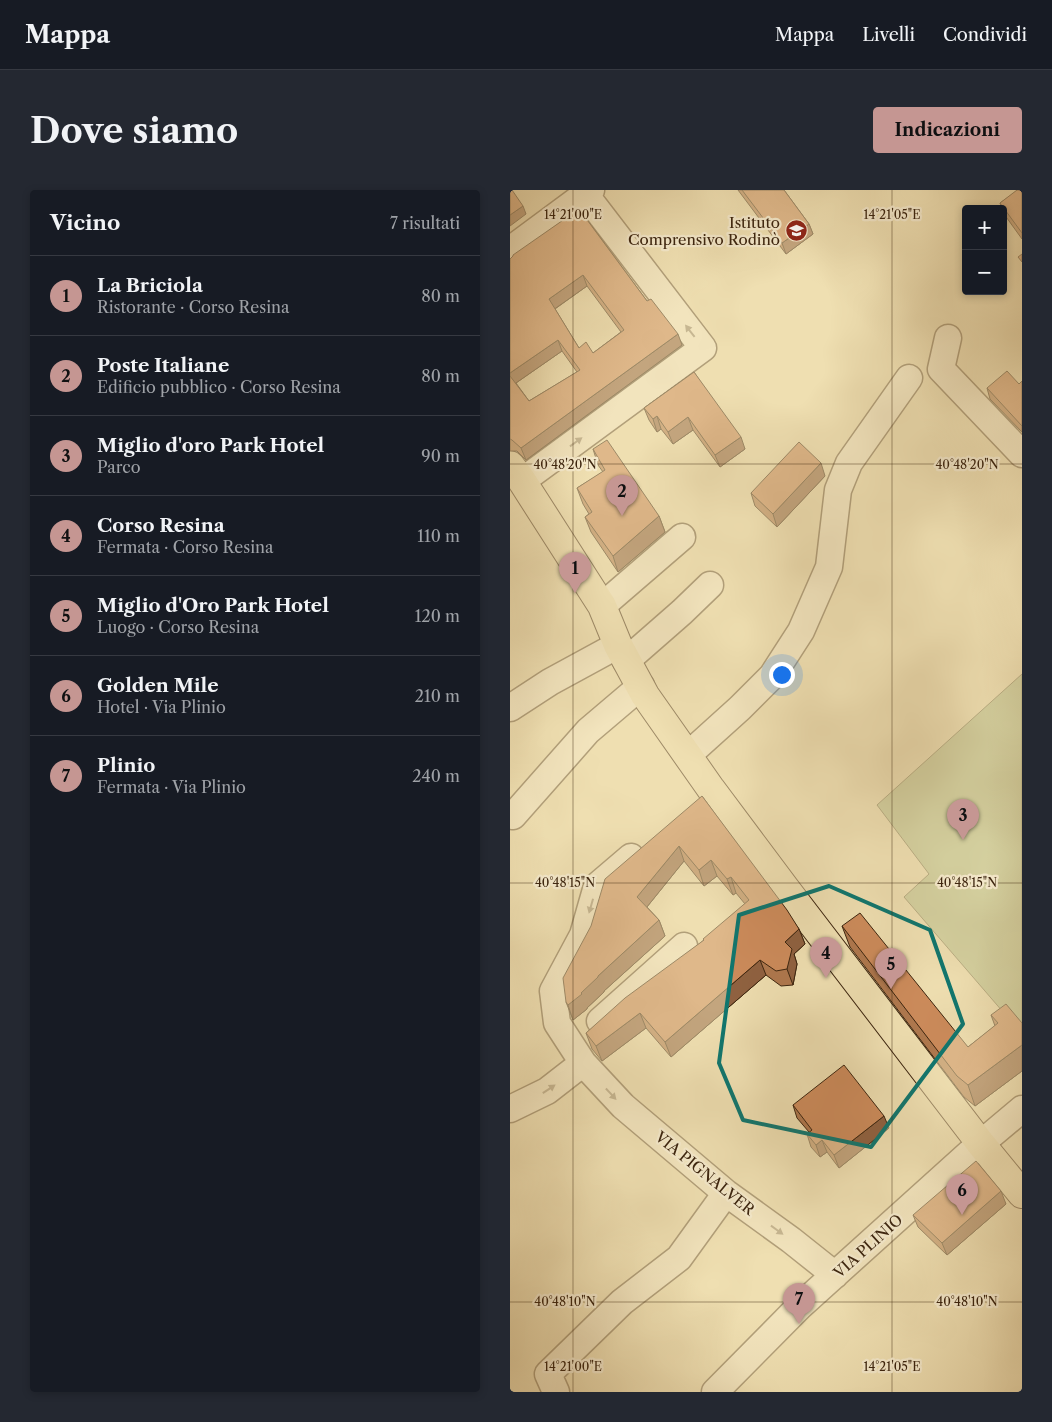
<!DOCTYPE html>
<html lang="it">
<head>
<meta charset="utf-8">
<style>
  body { margin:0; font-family:"Libre Caslon Text",serif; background:#242831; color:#f1f3f6 }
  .controls { position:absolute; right:15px; top:15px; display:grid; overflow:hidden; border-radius:5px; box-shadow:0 2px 8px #0003 }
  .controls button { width:45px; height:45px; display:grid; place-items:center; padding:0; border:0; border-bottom:1px solid #363941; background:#171b24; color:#f1f3f6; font:25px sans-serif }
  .you { position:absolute; left:271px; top:484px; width:18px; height:18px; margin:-12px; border:4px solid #fff; border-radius:50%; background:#1a73e8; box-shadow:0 0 0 8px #1a73e833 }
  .badge { display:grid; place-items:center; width:32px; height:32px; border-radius:50%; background:#c59692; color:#111; font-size:16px; font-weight:700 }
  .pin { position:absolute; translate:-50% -41px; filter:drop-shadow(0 1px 2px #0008) }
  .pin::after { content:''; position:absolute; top:26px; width:18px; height:15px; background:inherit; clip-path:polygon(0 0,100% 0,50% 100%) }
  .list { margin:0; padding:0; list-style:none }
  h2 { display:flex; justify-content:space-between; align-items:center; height:65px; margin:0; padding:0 20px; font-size:21px }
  h2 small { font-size:16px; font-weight:400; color:#9ea1a6 }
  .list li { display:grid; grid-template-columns:32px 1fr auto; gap:15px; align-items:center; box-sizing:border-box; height:80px; padding:0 20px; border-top:1px solid #363941 }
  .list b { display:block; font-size:19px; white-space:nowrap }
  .list p { margin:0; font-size:16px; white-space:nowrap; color:#9ea1a6 }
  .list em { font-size:16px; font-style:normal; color:#9ea1a6 }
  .map { position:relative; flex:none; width:512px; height:1202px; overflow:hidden; border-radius:5px }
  header { display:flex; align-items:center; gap:30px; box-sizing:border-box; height:70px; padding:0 25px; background:#171b24; border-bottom:1px solid #363941 }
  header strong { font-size:24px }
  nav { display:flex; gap:28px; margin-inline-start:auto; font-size:18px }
  .intro { display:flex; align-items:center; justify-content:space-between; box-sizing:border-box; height:120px; padding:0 30px }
  h1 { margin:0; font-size:35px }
  .button { padding:12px 22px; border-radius:5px; background:#c59692; color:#111; font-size:18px; font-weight:700 }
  main { display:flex; gap:30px; padding:0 30px }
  aside { flex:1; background:#171b24; border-radius:5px; box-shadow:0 2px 8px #0003 }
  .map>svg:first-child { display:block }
</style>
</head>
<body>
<header>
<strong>Mappa</strong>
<nav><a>Mappa</a><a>Livelli</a><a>Condividi</a></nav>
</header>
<div class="intro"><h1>Dove siamo</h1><a class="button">Indicazioni</a></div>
<main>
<aside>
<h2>Vicino<small>7 risultati</small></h2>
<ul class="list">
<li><span class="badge">1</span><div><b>La Briciola</b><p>Ristorante · Corso Resina</p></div><em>80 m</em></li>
<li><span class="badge">2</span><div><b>Poste Italiane</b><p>Edificio pubblico · Corso Resina</p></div><em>80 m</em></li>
<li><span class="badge">3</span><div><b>Miglio d'oro Park Hotel</b><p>Parco</p></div><em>90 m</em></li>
<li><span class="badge">4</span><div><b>Corso Resina</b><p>Fermata · Corso Resina</p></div><em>110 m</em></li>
<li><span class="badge">5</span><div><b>Miglio d'Oro Park Hotel</b><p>Luogo · Corso Resina</p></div><em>120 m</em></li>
<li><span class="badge">6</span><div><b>Golden Mile</b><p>Hotel · Via Plinio</p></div><em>210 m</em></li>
<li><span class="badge">7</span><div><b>Plinio</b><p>Fermata · Via Plinio</p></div><em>240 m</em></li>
</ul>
</aside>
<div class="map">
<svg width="512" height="1202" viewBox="0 0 512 1202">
  <rect width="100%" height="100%" fill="#efdfb1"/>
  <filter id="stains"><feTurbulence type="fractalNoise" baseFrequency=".004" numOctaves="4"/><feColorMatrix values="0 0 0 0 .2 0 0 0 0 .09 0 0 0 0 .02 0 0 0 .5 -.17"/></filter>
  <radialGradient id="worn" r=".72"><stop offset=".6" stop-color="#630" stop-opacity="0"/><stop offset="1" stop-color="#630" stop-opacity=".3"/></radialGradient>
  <!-- green -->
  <path fill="#b7c28d" stroke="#7a744e" d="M512 484V844L394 707 419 684 367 615Z"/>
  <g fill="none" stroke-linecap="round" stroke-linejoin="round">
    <defs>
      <path id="minor" d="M0 60 81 0
        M438 148 431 179 512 264
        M12 291 193 158 75 4
        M92 416 172 347
        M116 471 172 422 200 395
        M0 518 40 492 108 455
        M178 565 230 518 262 486 291 441 319 377 328 300 339 273 399 188
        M3 626 78 541 131 496
        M121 667 87 696 73 745 43 801 47 833 73 873 113 916 216 1003 281 1050 325 1085
        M90 831 174 756
        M0 919 37 901 73 873
        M46 1202 38 1184 112 1112 169 1068 216 1003
        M205 1202 289 1117 462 961 512 919"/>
      <path id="major" d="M0 275 12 291 92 416 108 455 135 505 201 599 275 698 471 954 512 1004"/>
    </defs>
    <!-- minor casing -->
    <use href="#minor" stroke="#695438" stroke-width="29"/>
    <!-- major casing -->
    <use href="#major" stroke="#3c250f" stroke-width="30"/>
    <!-- minor -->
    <use href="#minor" stroke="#f5eacc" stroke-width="26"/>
    <!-- major -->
    <use href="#major" stroke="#efdfb1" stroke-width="28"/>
  </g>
  <!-- wall -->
  <path fill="#af784e" stroke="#3c250f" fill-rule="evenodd" d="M228 0H274L299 34 303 44 276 64Z
    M506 0H512V49L494 24 493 19H492L490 13 507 1Z
    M69 19 137 111 172 155 16 270 7 261H0V69ZM77 96 111 142 83 163 69 158 45 119ZM52 161 67 182 19 211 6 193Z
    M184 182 235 259 210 277 183 240 163 254 151 239 147 242 139 230 134 218Z
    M512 191V242L480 209 477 198 509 194Z
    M83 259 149 326 155 342 108 382 81 342 75 327 79 324 73 314 67 298 93 282 88 275Z
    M315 286 267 337 245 316 241 303Z
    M192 606 289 739 295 754 284 764 287 774 283 795 271 796 256 785 161 867 136 838 92 871 82 859 76 843 194 750 235 714 226 703 223 705 207 686 194 696 174 671 137 717 149 730 155 746 94 801V802L77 818V819L63 830 56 812Z
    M332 736 458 857 485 836 481 825 512 833V881L465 916 454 907 340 757Z
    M283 915 379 938 329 978 317 962 310 967 301 957 297 944 299 942 287 928Z
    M496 1014 437 1065 408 1037 403 1025Z"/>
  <!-- shaded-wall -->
  <path fill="#8f6140" stroke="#3c250f" d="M13 16 16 24 0 36V25Z
    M299 34 303 44 276 64 272 53Z
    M73 85 77 96 43 120 39 109Z
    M168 144 172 155 16 270 11 258Z
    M48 150 52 161 3 195 0 188V183Z
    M147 226 151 239 147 242 143 229Z
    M178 227 183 240 163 254 158 242Z
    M231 247 235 259 210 277 205 265Z
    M311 273 315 286 267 337 263 324Z
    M149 326 155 342 108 382 103 366Z
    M169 656 174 671 132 723 127 707Z
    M201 670 207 686 194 696 189 680Z
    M221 687 226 703 223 705 217 689Z
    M149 730 155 746 94 801V802L77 818V819L63 830 58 815 88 786Z
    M289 739 295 754 284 764 287 774 283 795 277 779 275 752Z
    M250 770 256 785 161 867 155 852Z
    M130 823 136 838 92 871 86 856Z
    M512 855V881L465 916 458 895Z
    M374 926 379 938 329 978 324 965Z
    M312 950 317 962 310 967 306 955Z
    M491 1001 496 1014 437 1065 432 1053Z"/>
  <!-- building -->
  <path fill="#cc8b5b" stroke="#3c250f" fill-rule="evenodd" d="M0 0H2L13 16 0 25Z
    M232 0H274L299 34 272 53Z
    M507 0H512V43L490 13Z
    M69 19 137 111 141 109 168 144 11 258 2 250 0 249V186L19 211 70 180 48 150 0 183V69L3 66V65ZM73 85 114 140 83 163 76 152 69 158 39 109Z
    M512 64V72L508 67Z
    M497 181 509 194 512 191V236L477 198Z
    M184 182 231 247 205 265 178 227 158 242 147 226 143 229 134 218Z
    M97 250 149 326 103 366 75 327 82 322 67 298 95 280 83 259Z
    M289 252 311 273 263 324 241 303Z
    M192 606 277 720 289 739 275 752 282 759 277 779 266 781 250 770 155 852 130 823 86 856 76 843 115 808 194 750 193 749 239 710 221 687 217 689 201 670 189 680 169 656 127 707 149 730 88 786V787L71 803 72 804 58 815 56 812 53 788 81 736 95 689Z
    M350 723 458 857 488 833 481 825 496 814 512 833V855L458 895 447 886 332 736Z
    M334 875 374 926 324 965 312 950 306 955 297 944 302 940 283 915Z
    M466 971 491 1001 432 1053 403 1025Z"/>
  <!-- one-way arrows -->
  <defs><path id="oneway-solid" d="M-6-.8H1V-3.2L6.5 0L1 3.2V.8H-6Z" transform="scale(1.25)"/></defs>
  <g fill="#98886e">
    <use href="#oneway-solid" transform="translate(180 141) rotate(-128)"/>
    <use href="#oneway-solid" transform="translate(66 252) rotate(-36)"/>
    <use href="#oneway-solid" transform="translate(81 716) rotate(106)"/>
    <use href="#oneway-solid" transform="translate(39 899) rotate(-34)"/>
    <use href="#oneway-solid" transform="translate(101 904) rotate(47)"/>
    <use href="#oneway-solid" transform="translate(267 1040) rotate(36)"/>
  </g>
  <!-- marked area -->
  <path d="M0 0H512V1202H0ZM319 696 420 740 453 834 361 957 233 930 209 873 229 725Z" fill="#efdfb1" fill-opacity=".55" fill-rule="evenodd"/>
  <path fill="none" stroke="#0f766e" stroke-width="4" stroke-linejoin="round" d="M319 696 420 740 453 834 361 957 233 930 209 873 229 725Z"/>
  <!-- ticks -->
  <path fill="none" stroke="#3c250f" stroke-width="1" stroke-opacity="0.45" d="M63 0V1202M382 0V1202M0 274H512M0 693H512M0 1112H512"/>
  <!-- icons -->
  <defs>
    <symbol id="school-disc" viewBox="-11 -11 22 22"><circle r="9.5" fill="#8f2418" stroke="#f5eacc"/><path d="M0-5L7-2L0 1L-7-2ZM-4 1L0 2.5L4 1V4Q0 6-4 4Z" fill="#fff"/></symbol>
  </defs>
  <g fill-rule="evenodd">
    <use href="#school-disc" x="274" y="28" width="25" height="25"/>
  </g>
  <g text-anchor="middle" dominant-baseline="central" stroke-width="4.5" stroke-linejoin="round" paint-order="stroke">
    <!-- poi labels -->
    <g font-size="15" fill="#3c250f" stroke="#f5eacc" text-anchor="end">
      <text x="270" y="32">Istituto<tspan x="270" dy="17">Comprensivo Rodinò</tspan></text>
    </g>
    <!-- street labels -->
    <g font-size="15" fill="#3c250f" stroke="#f5eacc">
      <text transform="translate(195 983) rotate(39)">VIA PIGNALVER</text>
      <text transform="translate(358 1056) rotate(-42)">VIA PLINIO</text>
    </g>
  </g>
  <g font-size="12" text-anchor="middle" fill="#3c250f" stroke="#f5eacc" stroke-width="4.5" stroke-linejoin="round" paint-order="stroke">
    <text x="63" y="29">14°21'00"E</text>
    <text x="382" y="29">14°21'05"E</text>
    <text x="55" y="279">40°48'20"N</text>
    <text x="457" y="279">40°48'20"N</text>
    <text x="55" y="697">40°48'15"N</text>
    <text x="457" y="697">40°48'15"N</text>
    <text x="55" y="1116">40°48'10"N</text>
    <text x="457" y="1116">40°48'10"N</text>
    <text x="63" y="1181">14°21'00"E</text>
    <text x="382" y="1181">14°21'05"E</text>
  </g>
  <rect width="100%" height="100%" filter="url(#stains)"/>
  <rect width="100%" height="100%" fill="url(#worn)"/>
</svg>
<div class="controls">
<button>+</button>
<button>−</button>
</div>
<div class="you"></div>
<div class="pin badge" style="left:65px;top:403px">1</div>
<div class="pin badge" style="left:112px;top:326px">2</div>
<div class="pin badge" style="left:453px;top:650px">3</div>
<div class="pin badge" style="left:316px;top:788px">4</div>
<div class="pin badge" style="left:381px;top:799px">5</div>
<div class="pin badge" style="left:452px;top:1025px">6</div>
<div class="pin badge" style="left:289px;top:1134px">7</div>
</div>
</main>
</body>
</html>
